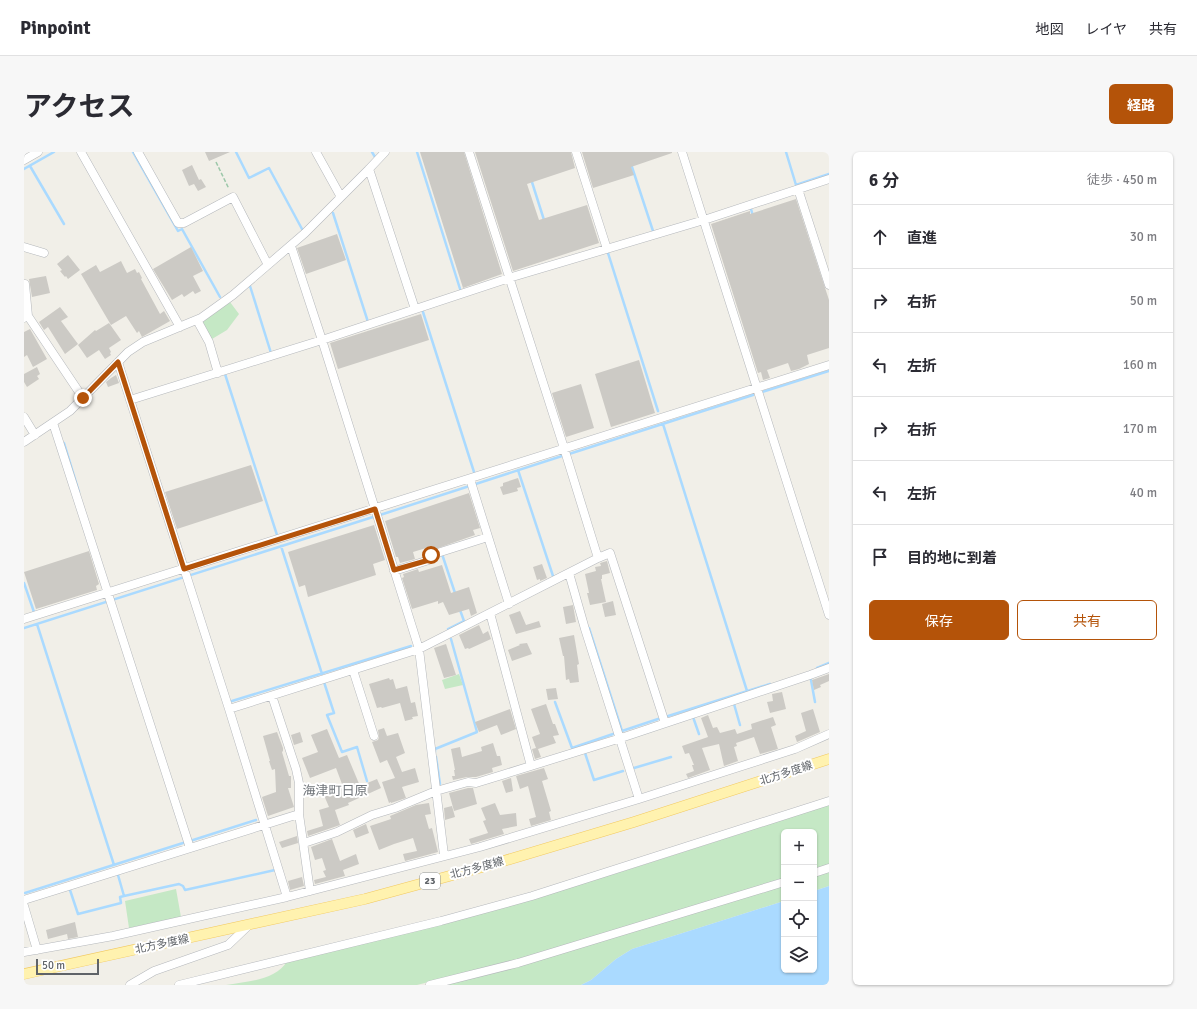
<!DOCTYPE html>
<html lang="ja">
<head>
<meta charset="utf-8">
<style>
  body { margin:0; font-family:Signika,"Noto Sans JP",sans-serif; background:#f7f7f7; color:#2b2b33 }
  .controls { position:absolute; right:12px; bottom:12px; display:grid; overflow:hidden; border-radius:6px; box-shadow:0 1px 3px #0004 }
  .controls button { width:36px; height:36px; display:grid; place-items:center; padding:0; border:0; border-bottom:1px solid #e1e1e2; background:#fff; color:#2b2b33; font:20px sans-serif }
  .scale { position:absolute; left:12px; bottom:10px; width:63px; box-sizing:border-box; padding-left:4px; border:2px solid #5f6368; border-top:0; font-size:11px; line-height:14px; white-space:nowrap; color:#5f6368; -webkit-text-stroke:3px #fff; paint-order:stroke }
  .stop { position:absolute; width:12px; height:12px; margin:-9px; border:3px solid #b45309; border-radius:50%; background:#fff }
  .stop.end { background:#b45309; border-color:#fff; box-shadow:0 1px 4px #0008 }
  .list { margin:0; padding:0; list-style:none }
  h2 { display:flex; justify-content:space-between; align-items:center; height:52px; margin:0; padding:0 16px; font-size:17px }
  h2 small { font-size:13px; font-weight:400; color:#7c7c81 }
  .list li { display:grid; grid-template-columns:26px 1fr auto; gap:12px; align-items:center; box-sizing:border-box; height:64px; padding:0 16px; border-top:1px solid #e1e1e2 }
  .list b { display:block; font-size:15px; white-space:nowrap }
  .list em { font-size:13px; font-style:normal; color:#7c7c81 }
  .actions { display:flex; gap:8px; padding:12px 16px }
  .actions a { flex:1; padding:9px 0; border:1px solid #b45309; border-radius:6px; text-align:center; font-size:14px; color:#b45309 }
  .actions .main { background:#b45309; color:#fff }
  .icon { flex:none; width:22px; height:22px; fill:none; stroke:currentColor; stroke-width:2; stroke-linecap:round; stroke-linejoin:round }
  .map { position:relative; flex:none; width:805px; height:833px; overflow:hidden; border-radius:6px }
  header { display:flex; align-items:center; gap:24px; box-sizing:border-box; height:56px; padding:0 20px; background:#fff; border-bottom:1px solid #e1e1e2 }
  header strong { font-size:19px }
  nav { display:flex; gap:22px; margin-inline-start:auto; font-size:14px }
  .intro { display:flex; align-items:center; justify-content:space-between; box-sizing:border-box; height:96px; padding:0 24px }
  h1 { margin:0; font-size:28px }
  .button { padding:10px 18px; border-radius:6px; background:#b45309; color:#fff; font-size:14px; font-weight:700 }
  main { display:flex; gap:24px; padding:0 24px }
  aside { flex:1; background:#fff; border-radius:6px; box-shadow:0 1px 3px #0004 }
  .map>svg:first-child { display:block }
</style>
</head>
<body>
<header>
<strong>Pinpoint</strong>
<nav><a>地図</a><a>レイヤ</a><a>共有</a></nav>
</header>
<div class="intro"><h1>アクセス</h1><a class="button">経路</a></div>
<main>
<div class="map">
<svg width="805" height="833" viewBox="0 0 805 833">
  <rect width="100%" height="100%" fill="#f1efe8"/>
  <!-- green -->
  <path fill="#c5e8c5" d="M206 150 215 162 203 178 188 187 177 171Z
    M435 522 439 533 421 537 418 528Z
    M805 653V713L790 717V680H760V727L494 807 393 833H202C222 830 253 828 263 809L507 747 606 717Z
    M805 719V734L790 739V724Z
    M760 733V749L608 797 592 807 567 828 557 833H416Z
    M152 737 157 765 105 776 101 749Z"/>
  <!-- water -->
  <path fill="#aadaff" d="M805 734V833H557L567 828 592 807 608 797 760 749V818H790V739Z"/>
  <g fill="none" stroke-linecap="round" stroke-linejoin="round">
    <!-- stream -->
    <path stroke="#aadaff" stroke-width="2.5" d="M109 0 154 79 158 77 196 145
      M212 0 225 26 245 16 278 77
      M348 0 351 5
      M393 0 437 140
      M762 0 772 33 805 22
      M607 12 629 79
      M6 14 40 72
      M0 17 30 0
      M507 27 520 68
      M727 57 729 64
      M309 61 344 170
      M584 101 634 259
      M226 134 247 201H246
      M399 160 450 320
      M201 222 253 383
      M738 240 805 219
      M639 272 723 539
      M40 291 55 340
      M545 302 729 243
      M494 318 529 424
      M356 363 538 304
      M257 394 298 522
      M418 402 431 441
      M0 431 10 460
      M13 472 90 713
      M0 476 349 365
      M565 476 598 579 634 567
      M424 477 440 469 436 458
      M793 516 805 511
      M787 528 791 550
      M300 530 310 561 303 563 318 600 333 595 343 629
      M208 549 387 494
      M531 550 548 596 589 582
      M710 552 716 573
      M641 565 746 532
      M669 565 675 582
      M411 600V597L453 580 427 487
      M561 601 570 628 599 619
      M412 605 416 632
      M610 616 647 605
      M166 689 232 668
      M94 723 100 744 155 732 159 734 161 738 251 718
      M46 738 54 762 97 751 96 745 100 744
      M1 741 159 691"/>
  </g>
  <!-- building -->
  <path fill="#cccac5" d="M181 0H206L185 9Z
    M396 0H440L478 122 439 136Z
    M451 0H547L551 16 503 32 515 68 563 53 575 91 489 119Z
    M558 0H648V1L607 15 610 23 569 36Z
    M168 13 175 28 177 27 182 35 174 39 170 32 165 34 158 18Z
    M772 47 805 148V196L783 203 785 212 775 217 767 219 764 211 743 218 746 226 739 228 737 220 734 221 687 72 726 59V62Z
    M313 82 322 108 282 122 273 96Z
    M167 95 179 119 169 124 177 139 171 142 169 139 160 145 158 142 148 148 129 117Z
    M44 103 56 118 44 127 42 124 41 125 36 119 38 118 33 112Z
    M97 109 103 121 111 117 113 121 115 120 118 126 117 127 136 162 140 159 146 169 118 185 115 179 113 181 102 164 87 173 57 122 72 113 76 120Z
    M22 124 26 141 8 145 5 127Z
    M36 155 44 165 37 169 54 192 41 202 24 175 20 178 15 170Z
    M397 162 405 188 314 217 306 191Z
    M85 171 97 188 85 196 87 200 86 201 87 203 81 207 75 198 63 206 54 193 71 178 72 179Z
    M6 177 23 207 9 215 3 203 0 205V180Z
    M615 208 631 261 587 275 571 222Z
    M13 215 16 222 13 224 15 227 3 235 0 230V222Z
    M92 223 95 231 84 235 82 230 87 226Z
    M557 232 570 276 542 285 528 241Z
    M227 313 239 349 153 377 141 340Z
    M494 326 497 335 493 336 494 339 479 343 476 335 479 334V331Z
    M445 341 456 376 449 378 451 383 403 400 402 396 389 400 391 407 376 411 374 405H372L361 369Z
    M350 373 361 408 349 412 352 423 284 445 281 433 275 435 264 400Z
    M65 399 75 432 72 434 73 438 12 457 0 420Z
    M583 409 586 421 578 423V427H577L582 450 566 453 563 441H565L561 422 572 419 571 415 577 414 576 411Z
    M518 412 523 426 516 429V427L513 428 509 415Z
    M418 413 427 441 445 435 453 461 447 464 445 457 425 463 419 450 414 452V449L388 457 378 426 380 425 379 422 394 417 395 420Z
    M589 449 592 463 581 465 578 452Z
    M549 453 552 470 542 472 539 455Z
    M496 459 502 473 515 469 517 475 492 482 485 463Z
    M455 473 459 482 464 479 467 487 445 497 444 496 441 497 435 483Z
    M550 483 555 512 553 513 555 530 546 531 545 527 542 528 540 504H539L535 486Z
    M503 491 508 502 488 509 484 498 496 493 495 492Z
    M422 492 432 523 420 526 410 496Z
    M805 522V529L796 533 797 535 790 538 788 528Z
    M365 526 366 528 369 527 372 537 383 534 387 551 391 550 394 564 388 565 389 567 381 569 376 551 358 556 357 555 353 556 345 532Z
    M532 536 534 547 524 548 522 537Z
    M758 540 762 557 746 561 743 550 749 549 748 542Z
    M522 552 529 572H531L535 583 529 584 532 591 514 597 517 605 511 607 508 597 512 596 508 585 516 582 507 557Z
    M486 557 492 577 477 583 473 573 455 580 451 570Z
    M789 557 796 580 773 590 771 584 782 579 777 561Z
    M684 563 689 576 693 575 696 581 711 577 713 582 728 577 727 572 749 565 752 573 747 575 754 597 736 602 730 585 712 591 713 594 710 595 714 609 700 614 695 592 678 596 686 618 664 626 662 622 670 619 668 613H670L665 601 661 602 658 594 684 585 677 566Z
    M360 576 363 584 374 581 381 601 372 605 378 620 391 616 395 630 378 635 382 646 367 651V650L365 651 358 630 371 626 363 608 356 611 348 590 354 588 355 585 354 578Z
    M303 577 315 606 323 603 336 634 353 627 357 636 324 651 325 653 311 658 316 673 284 684 283 679 299 674 295 658 305 655 299 641 318 632 312 616 286 626 278 606 294 600 287 583Z
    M253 580 259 596V599L258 600 265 624H267V636H264L270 655 244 664 238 645 252 640 251 617 248 618 245 609H246L239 584Z
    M276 580 279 590 270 593 267 583Z
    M469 591 473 604H476L478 613 468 616 469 620 452 625H443L429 628 428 624H431L430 618H431L427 597 436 595 438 605 458 599 457 595Z
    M520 616 524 627 518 629 527 659 525 660 527 668 507 674 505 667 512 665 504 634 496 637 492 624Z
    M487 626 489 639 482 641 478 629Z
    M444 636H449L453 652 430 659 425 641Z
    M405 651 407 662 401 663 405 677 408 676 414 700 381 709 379 702 393 699 389 686 370 692 355 698 346 674 367 667 366 664 392 653Z
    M471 651 476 663 492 661 493 674 478 677 480 682 447 692 445 687 464 681 459 669 462 668 457 656Z
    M428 654 431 665 421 668 420 656Z
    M342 672 345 681 332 686 329 678Z
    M273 684 274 691 258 696 255 690Z
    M308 687 316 709 332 702 335 712 319 718 321 724 291 732 290 728 302 725 299 719 302 718 298 706 291 708 287 695Z
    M278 725 280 734 266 738 264 729Z
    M51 770 54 785 44 787 43 782 24 787 22 778Z"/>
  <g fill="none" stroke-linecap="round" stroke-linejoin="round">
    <defs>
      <path id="minor" d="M57 0 156 175
        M114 0 154 71H160L209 45 244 113
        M292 0 317 45
        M552 0 583 97
        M658 0 805 463
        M0 8 14 0
        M345 17 391 157
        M774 37 805 133
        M267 94 298 188 395 497 420 703
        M0 95 20 101
        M1 132 4 164
        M0 166 4 164 59 246
        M173 168 185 190 194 221
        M94 210 205 557 263 745
        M106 248 298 188 485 126 680 68 805 27
        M0 265 11 283
        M29 271 166 696
        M0 290 46 259 104 200 119 190 177 166 209 143 281 81 345 17 361 0
        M446 327 485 452
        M574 406 586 401 641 571
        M370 419 405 408 407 403 464 385
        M545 421 561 477 615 647
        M466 461 507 614
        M0 467 805 213
        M329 518 350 584
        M248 544 272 617 275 631V662L286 739
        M205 557 395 497 574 406 540 296 445 0
        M280 691 313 680 348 663 371 656 412 639 444 630 452 631 597 586 786 523 805 516
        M790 721 805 716
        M0 748 275 662
        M0 754 13 798
        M0 800 89 784 263 745 456 695 615 647 771 597 805 582
        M106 833 130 819 204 793 225 773
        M155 833 417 769 508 744 805 649
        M406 833 494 811 760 730"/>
      <path id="major" d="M0 822 341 747 473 711 610 670 805 607"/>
    </defs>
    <!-- minor casing -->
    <use href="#minor" stroke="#b5b8bc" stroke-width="9"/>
    <!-- major casing -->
    <use href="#major" stroke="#f2c960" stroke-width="11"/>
    <!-- path -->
    <path stroke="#9cc7a9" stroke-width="1.5" stroke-dasharray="4 2" stroke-linecap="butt" d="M192 10 205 37"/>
    <!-- minor -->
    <use href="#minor" stroke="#fff" stroke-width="8"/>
    <!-- major -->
    <use href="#major" stroke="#fff2af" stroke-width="10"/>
  </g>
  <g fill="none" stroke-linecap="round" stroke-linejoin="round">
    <!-- route -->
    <path stroke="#b45309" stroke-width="5" d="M59 246 94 210 160 417 351 357 370 418 405 408 407 403"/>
  </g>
  <g text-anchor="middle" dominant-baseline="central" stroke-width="4" stroke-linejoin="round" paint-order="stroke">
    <!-- shield labels -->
    <rect fill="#fff" stroke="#8f9295" stroke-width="1" x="396" y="721" width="20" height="16" rx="3"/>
    <g font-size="10" font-weight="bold" fill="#5f6368">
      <text x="406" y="729">23</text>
    </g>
    <!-- street labels -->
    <g font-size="11" fill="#5f6368" stroke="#fff">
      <text transform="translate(762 621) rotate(-18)">北方多度線</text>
      <text transform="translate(453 716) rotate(-15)">北方多度線</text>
      <text transform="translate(138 792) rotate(-12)">北方多度線</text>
    </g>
    <!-- quarter labels -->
    <g font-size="13" fill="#70757a" stroke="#fff">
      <text x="311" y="639">海津町日原</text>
    </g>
  </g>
</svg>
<div class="controls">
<button>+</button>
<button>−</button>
<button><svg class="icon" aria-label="locate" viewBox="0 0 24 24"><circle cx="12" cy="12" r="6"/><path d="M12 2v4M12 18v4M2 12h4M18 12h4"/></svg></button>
<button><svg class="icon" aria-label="layers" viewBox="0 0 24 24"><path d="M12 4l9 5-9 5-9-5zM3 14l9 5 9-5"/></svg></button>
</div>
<div class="scale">50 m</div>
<div class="stop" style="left:407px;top:403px"></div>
<div class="stop end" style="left:59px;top:246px"></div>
</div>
<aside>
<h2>6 分<small>徒歩 · 450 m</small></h2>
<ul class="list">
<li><svg class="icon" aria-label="ahead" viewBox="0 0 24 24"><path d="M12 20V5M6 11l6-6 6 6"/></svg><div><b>直進</b></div><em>30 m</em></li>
<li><svg class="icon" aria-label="right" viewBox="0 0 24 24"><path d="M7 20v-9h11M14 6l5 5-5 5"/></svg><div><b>右折</b></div><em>50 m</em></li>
<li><svg class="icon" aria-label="left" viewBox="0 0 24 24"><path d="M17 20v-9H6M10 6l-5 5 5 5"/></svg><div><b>左折</b></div><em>160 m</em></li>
<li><svg class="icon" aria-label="right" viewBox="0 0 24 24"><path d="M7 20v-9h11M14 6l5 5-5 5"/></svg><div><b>右折</b></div><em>170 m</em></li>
<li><svg class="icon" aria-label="left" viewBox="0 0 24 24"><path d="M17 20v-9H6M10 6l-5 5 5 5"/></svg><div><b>左折</b></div><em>40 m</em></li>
<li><svg class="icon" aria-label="arrive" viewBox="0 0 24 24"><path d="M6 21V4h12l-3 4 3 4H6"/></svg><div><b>目的地に到着</b></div></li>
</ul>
<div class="actions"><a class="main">保存</a><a>共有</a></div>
</aside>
</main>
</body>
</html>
